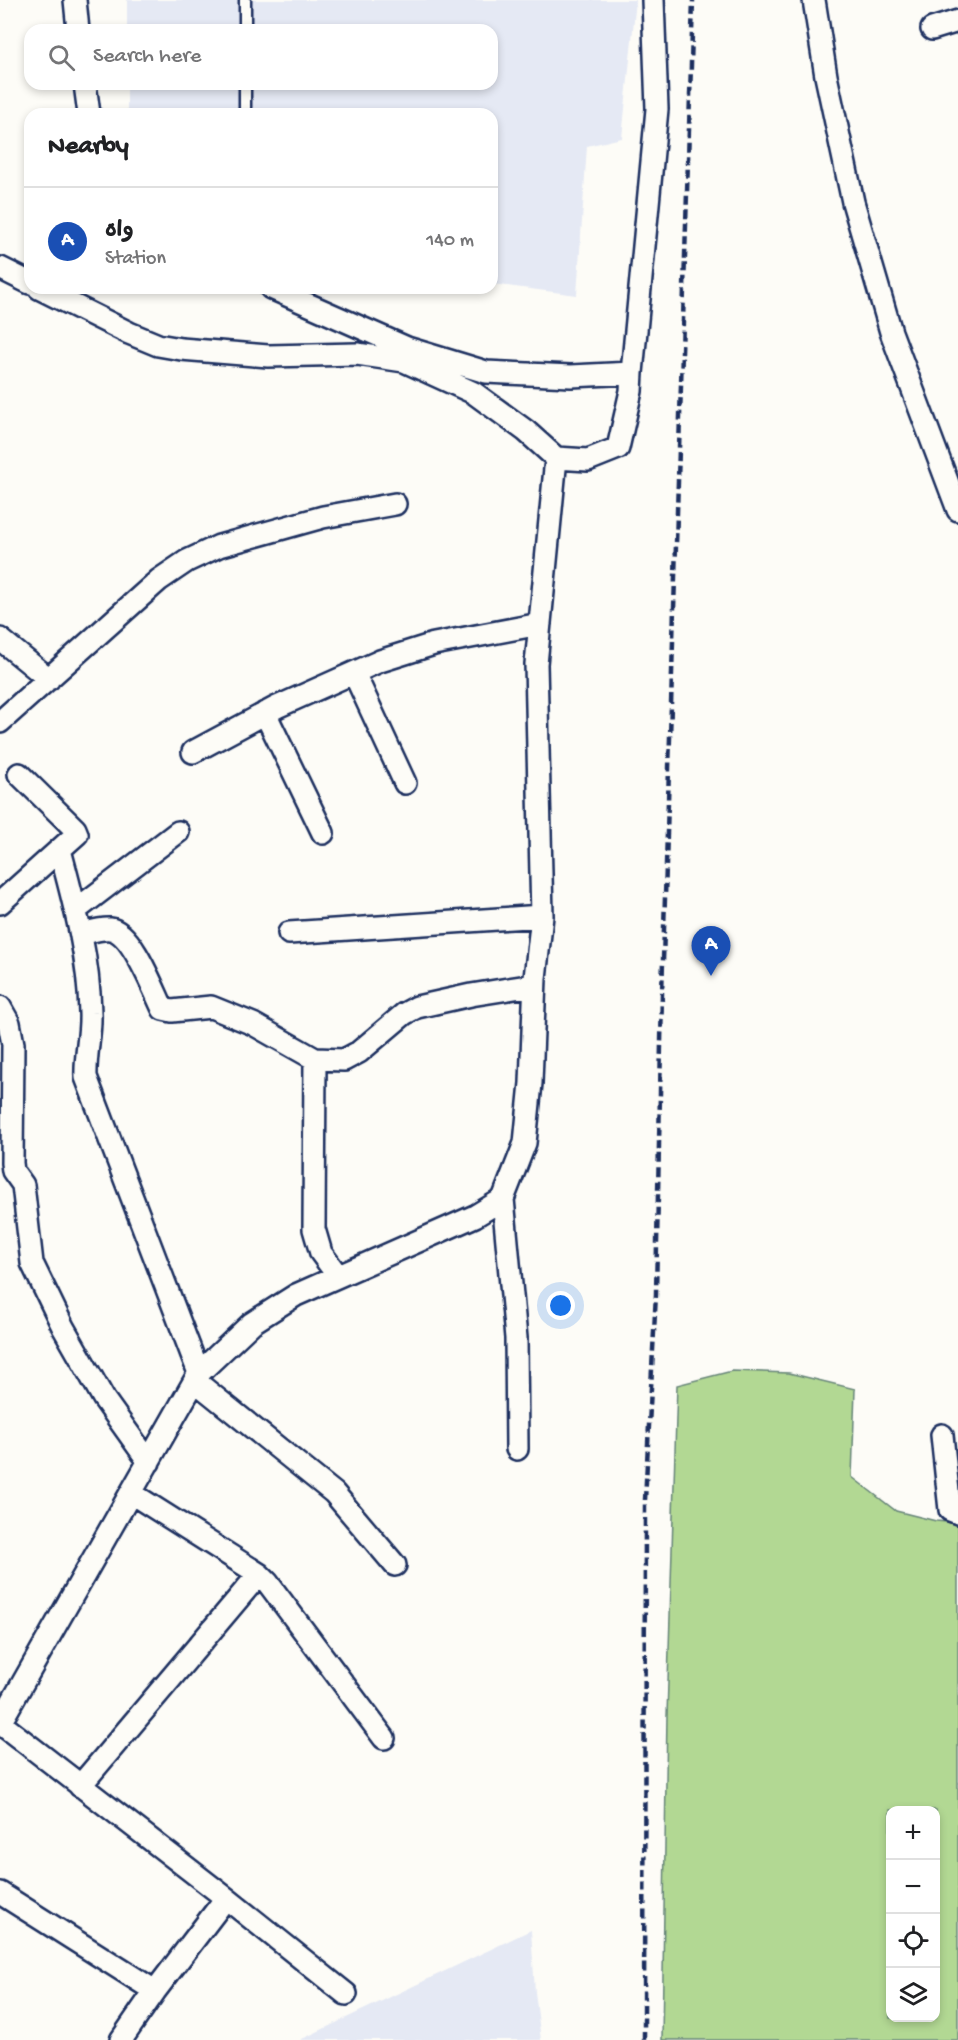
<!DOCTYPE html>
<html lang="en">
<head>
<meta charset="utf-8">
<style>
  body { margin:0; font-family:"Gochi Hand","Playpen Sans Arabic",sans-serif; background:#f6f6f6; color:#202124 }
  .controls { position:absolute; right:18px; bottom:18px; display:grid; overflow:hidden; border-radius:12px; box-shadow:0 3px 9px #0003 }
  .controls button { width:54px; height:54px; display:grid; place-items:center; padding:0; border:0; border-bottom:2px solid #e0e0e0; background:#fff; color:#202124; font:30px sans-serif }
  .you { position:absolute; left:561px; top:1306px; width:21px; height:21px; margin:-15px; border:4px solid #fff; border-radius:50%; background:#1a73e8; box-shadow:0 0 0 9px #1a73e833 }
  .badge { display:grid; place-items:center; width:39px; height:39px; border-radius:50%; background:#b45309; color:#fff; font-size:20px; font-weight:700 }
  .pin { position:absolute; translate:-50% -50px; filter:drop-shadow(0 2px 3px #0008) }
  .pin::after { content:''; position:absolute; top:32px; width:21px; height:18px; background:inherit; clip-path:polygon(0 0,100% 0,50% 100%) }
  .list { margin:0; padding:0; list-style:none }
  h2 { display:flex; justify-content:space-between; align-items:center; height:78px; margin:0; padding:0 24px; font-size:26px }
  h2 small { font-size:20px; font-weight:400; color:#757577 }
  .list li { display:grid; grid-template-columns:39px 1fr auto; gap:18px; align-items:center; box-sizing:border-box; height:108px; padding:0 24px; border-top:2px solid #e0e0e0 }
  .list b { display:block; font-size:22px; white-space:nowrap }
  .list p { margin:0; font-size:20px; white-space:nowrap; color:#757577 }
  .list em { font-size:20px; font-style:normal; color:#757577 }
  .icon { flex:none; width:33px; height:33px; fill:none; stroke:currentColor; stroke-width:2; stroke-linecap:round; stroke-linejoin:round }
  .map { position:relative; flex:none; width:958px; height:2040px; overflow:hidden }
  .search { position:absolute; background:#fff; box-shadow:0 3px 9px #0003; left:24px; top:24px; width:474px; height:66px; display:flex; align-items:center; gap:15px; box-sizing:border-box; padding:0 21px; border-radius:18px; color:#757577; font-size:22px }
  .panel { position:absolute; background:#fff; box-shadow:0 3px 9px #0003; left:24px; top:108px; width:474px; height:186px; border-radius:18px }
  .map>svg:first-child { display:block }
</style>
</head>
<body>
<div class="map">
<svg width="958" height="2040" viewBox="0 0 958 2040">
  <rect width="100%" height="100%" fill="#fdfcf7"/>
  <filter id="ink" filterUnits="userSpaceOnUse"><feTurbulence type="fractalNoise" baseFrequency=".0167" numOctaves="2"/><feDisplacementMap in="SourceGraphic" scale="12" xChannelSelector="R" yChannelSelector="G"/><feConvolveMatrix kernelMatrix="1 2 1 2 8 2 1 2 1" color-interpolation-filters="sRGB"/></filter>
  <g filter="url(#ink)">
    <!-- built -->
    <path fill="#e5e9f4" d="M127 0H636L622 138 587 146 577 295 492 284V114H127V84H492V30H127Z
      M531 1930 535 1992 541 2040H300Z"/>
    <!-- green -->
    <path fill="#b2d893" stroke="#668478" stroke-width="1.5" fill-rule="evenodd" d="M732 1371 789 1373 855 1389 852 1477 896 1511 936 1521 958 1523V2040H662L667 1716 677 1385ZM890 1810H936V2018H890Z"/>
    <g fill="none" stroke-linecap="round" stroke-linejoin="round">
      <defs>
        <path id="lane" d="M245 30V0
          M245 114V84"/>
        <path id="street" d="M75 0 78 30
          M814 0 826 76 853 202 891 332 958 510
          M932 29 958 21
          M85 84 89 114
          M0 268 30 283
          M39 288 129 333 158 345 181 349 268 356 357 354 404 361 474 393 526 431 556 458 588 460 618 448 631 391 632 373
          M271 288 407 348 486 372 571 376 632 373 657 109 653 0
          M0 639 49 679
          M354 673 405 783
          M265 713 323 833
          M0 722 159 580 187 561 219 546 323 517 395 504
          M193 752 277 707 380 661 434 644 540 624
          M60 850C74 903 89 957 90 1013 91 1034 85 1055 86 1077L199 1373
          M0 903 77 834 75 829 19 774
          M76 910 178 832
          M289 933 542 916
          M82 934C90 932 101 928 110 929 132 931 154 991 163 1009L172 1011 211 1007 253 1024 315 1059 344 1060 359 1052 404 1014 417 1007 471 995 534 985
          M0 1007 9 1023 13 1044 12 1163 13 1171 23 1185 32 1263 63 1327 104 1399 149 1462
          M315 1059 314 1229 321 1253 338 1276
          M503 1199 516 1338 517 1449
          M195 1381 334 1493 395 1565
          M942 1435 950 1510 958 1513
          M131 1493 259 1574 268 1583 384 1738
          M0 1723 199 1373 252 1323 296 1295 475 1216 503 1199 525 1143 531 1083 535 978 542 916 536 664 556 458
          M0 1723 226 1898 346 1994
          M80 1786 259 1574
          M0 1893 155 1991
          M121 2040 155 1991 226 1898"/>
      </defs>
      <!-- lane casing -->
      <use href="#lane" stroke="#1b2f5e" stroke-width="15"/>
      <!-- street casing -->
      <use href="#street" stroke="#1b2f5e" stroke-width="26"/>
      <!-- lane -->
      <use href="#lane" stroke="#fdfcf7" stroke-width="10"/>
      <!-- street -->
      <use href="#street" stroke="#fdfcf7" stroke-width="21"/>
      <!-- rail -->
      <path stroke="#1b2f5e" stroke-width="4.5" stroke-dasharray="9 4.5" stroke-linecap="butt" d="M644 2040 645 1500 656 1294 662 993 693 0"/>
    </g>
  </g>
</svg>
<div class="controls">
<button>+</button>
<button>−</button>
<button><svg class="icon" aria-label="locate" viewBox="0 0 24 24"><circle cx="12" cy="12" r="6"/><path d="M12 2v4M12 18v4M2 12h4M18 12h4"/></svg></button>
<button><svg class="icon" aria-label="layers" viewBox="0 0 24 24"><path d="M12 4l9 5-9 5-9-5zM3 14l9 5 9-5"/></svg></button>
</div>
<div class="you"></div>
<div class="pin badge" style="left:711px;top:976px;background:#1a4fb4">A</div>
<div class="search"><svg class="icon" aria-label="search" viewBox="0 0 24 24"><circle cx="10" cy="10" r="6"/><path d="M15 15l6 6"/></svg>Search here</div>
<section class="panel">
<h2>Nearby<small></small></h2>
<ul class="list">
<li><span class="badge" style="background:#1a4fb4">A</span><div><b>واہ</b><p>Station</p></div><em>140 m</em></li>
</ul>
</section>
</div>
</body>
</html>
